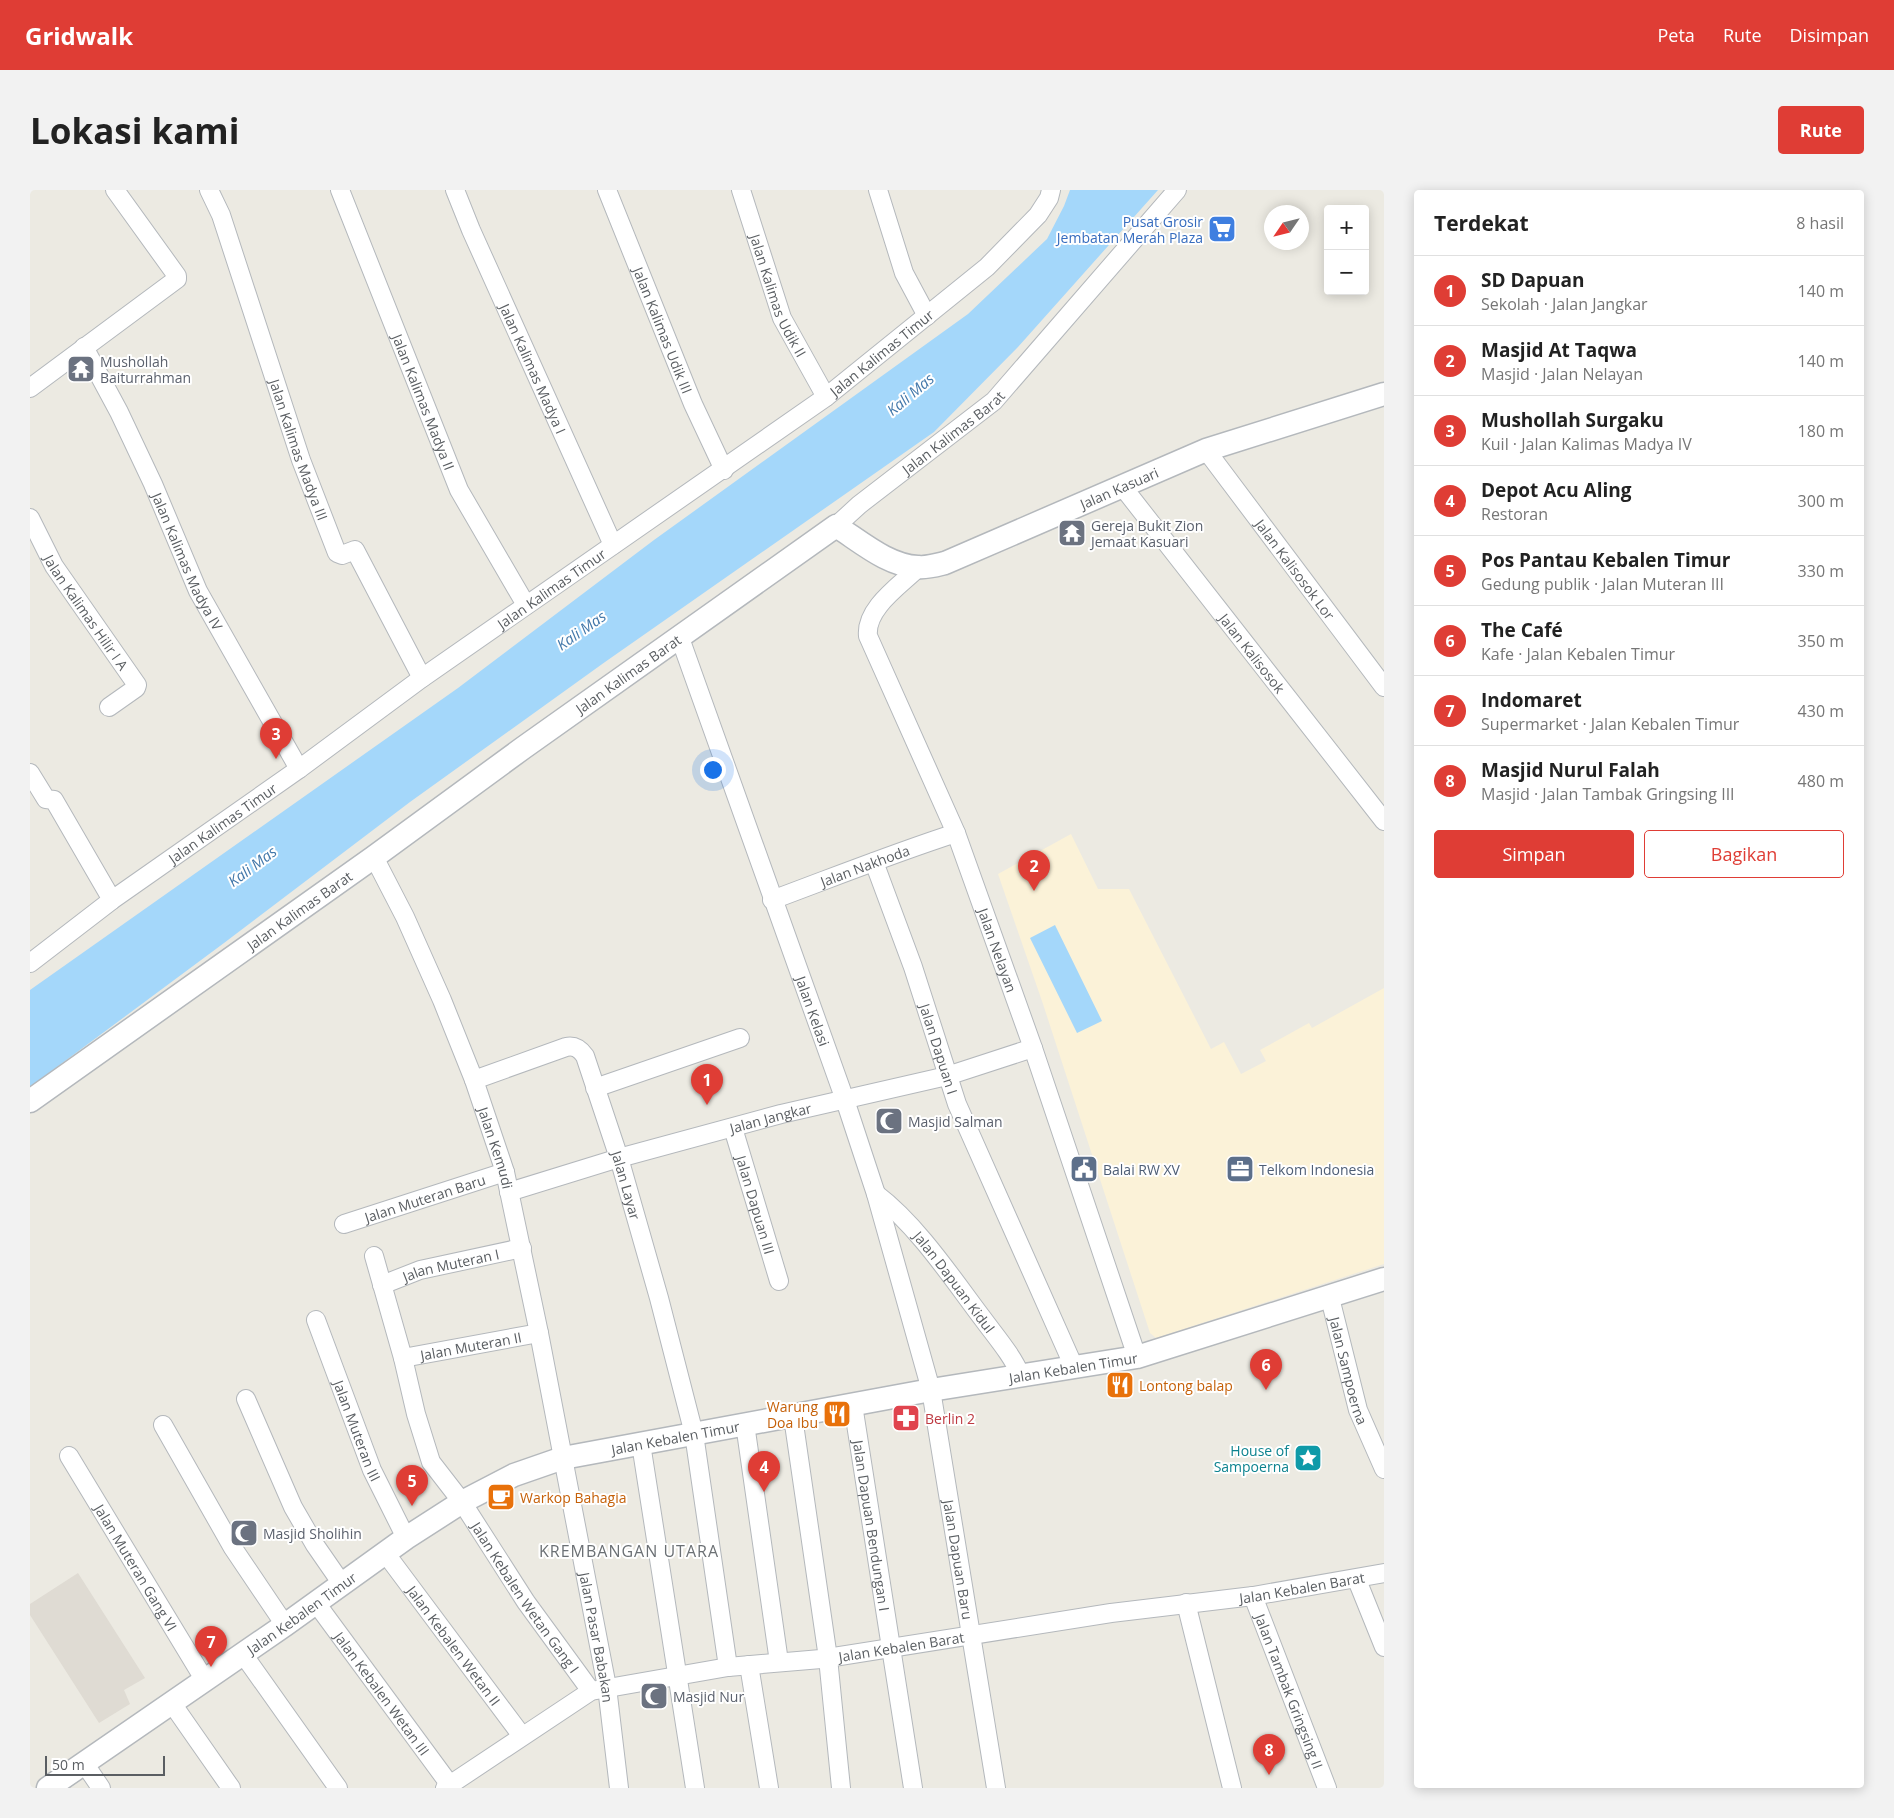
<!DOCTYPE html>
<html lang="id">
<head>
<meta charset="utf-8">
<style>
  body { margin:0; font-family:"Open Sans",sans-serif; background:#f2f2f2; color:#222 }
  .controls { position:absolute; right:15px; top:15px; display:grid; overflow:hidden; border-radius:5px; box-shadow:0 2px 12px #0003 }
  .controls button { width:45px; height:45px; display:grid; place-items:center; padding:0; border:0; border-bottom:1px solid #e0e0e0; background:#fff; color:#222; font:25px sans-serif }
  .compass { position:absolute; left:1234px; top:15px; width:45px; height:45px; border-radius:50%; background:#fff; box-shadow:0 2px 12px #0003; rotate:235deg }
  .scale { position:absolute; left:15px; bottom:12px; width:120px; box-sizing:border-box; padding-left:5px; border:2px solid #5a5e62; border-top:0; font-size:14px; line-height:18px; white-space:nowrap; color:#5a5e62; -webkit-text-stroke:4px #fff; paint-order:stroke }
  .you { position:absolute; left:682px; top:579px; width:18px; height:18px; margin:-12px; border:4px solid #fff; border-radius:50%; background:#1a73e8; box-shadow:0 0 0 8px #1a73e833 }
  .badge { display:grid; place-items:center; width:32px; height:32px; border-radius:50%; background:#df3d35; color:#fff; font-size:16px; font-weight:700 }
  .pin { position:absolute; translate:-50% -41px; filter:drop-shadow(0 1px 2px #0008) }
  .pin::after { content:''; position:absolute; top:26px; width:18px; height:15px; background:inherit; clip-path:polygon(0 0,100% 0,50% 100%) }
  .list { margin:0; padding:0; list-style:none }
  h2 { display:flex; justify-content:space-between; align-items:center; height:65px; margin:0; padding:0 20px; font-size:21px }
  h2 small { font-size:16px; font-weight:400; color:#767676 }
  .list li { display:grid; grid-template-columns:32px 1fr auto; gap:15px; align-items:center; box-sizing:border-box; height:70px; padding:0 20px; border-top:1px solid #e0e0e0 }
  .list b { display:block; font-size:19px; white-space:nowrap }
  .list p { margin:0; font-size:16px; white-space:nowrap; color:#767676 }
  .list em { font-size:16px; font-style:normal; color:#767676 }
  .actions { display:flex; gap:10px; padding:15px 20px }
  .actions a { flex:1; padding:11px 0; border:1px solid #df3d35; border-radius:5px; text-align:center; font-size:18px; color:#df3d35 }
  .actions .main { background:#df3d35; color:#fff }
  .map { position:relative; flex:none; width:1354px; height:1598px; overflow:hidden; border-radius:5px }
  header { display:flex; align-items:center; gap:30px; box-sizing:border-box; height:70px; padding:0 25px; background:#df3d35; color:#fff }
  header strong { font-size:24px }
  nav { display:flex; gap:28px; margin-inline-start:auto; font-size:18px }
  .intro { display:flex; align-items:center; justify-content:space-between; box-sizing:border-box; height:120px; padding:0 30px }
  h1 { margin:0; font-size:35px }
  .button { padding:12px 22px; border-radius:5px; background:#df3d35; color:#fff; font-size:18px; font-weight:700 }
  main { display:flex; gap:30px; padding:0 30px }
  aside { flex:1; background:#fff; border-radius:5px; box-shadow:0 2px 12px #0003 }
  .map>svg:first-child { display:block }
</style>
</head>
<body>
<header>
<strong>Gridwalk</strong>
<nav><a>Peta</a><a>Rute</a><a>Disimpan</a></nav>
</header>
<div class="intro"><h1>Lokasi kami</h1><a class="button">Rute</a></div>
<main>
<div class="map">
<svg width="1354" height="1598" viewBox="0 0 1354 1598">
  <rect width="100%" height="100%" fill="#eceae2"/>
  <!-- commercial -->
  <path fill="#fbf2d8" d="M1041 644 1068 699H1099L1181 859 1194 852 1211 884 1236 871 1230 860 1279 833 1282 838 1354 798V1074L1126 1148 1120 1143 1013 814 968 684Z"/>
  <!-- education -->
  <path fill="#dfdbd3" d="M48 1383 115 1488 94 1500 100 1514 69 1533 0 1425V1414Z"/>
  <!-- water -->
  <path fill="#a4d7fa" d="M1040 0H1128L988 157 904 242 575 472 380 612 194 753 0 897V800L428 498 624 350 938 124 1017 49 1034 16Z
    M1025 735 1072 831 1047 843 1000 748Z"/>
  <g fill="none" stroke-linecap="round" stroke-linejoin="round">
    <defs>
      <g id="minor">
        <path id="s1" d="M179 0 191 25 271 270 307 363 312 365 325 360 392 488"/>
        <path id="s2" d="M310 0 429 300 496 415"/>
        <path id="s3" d="M425 0 441 40 583 355"/>
        <path id="s4" d="M577 0 663 214 694 280"/>
        <path id="s5" d="M711 0 752 128 796 207"/>
        <path d="M848 0 874 83 897 126"/>
        <path id="s6" d="M54 157 89 222 123 294 168 401 269 579"/>
        <path d="M0 198 147 89V86L85 0"/>
        <path id="s7" d="M1176 260 1354 497"/>
        <path id="s8" d="M1092 296 1354 631"/>
        <path id="s9" d="M0 328 24 376 107 495 106 498 79 517"/>
        <path id="s10" d="M806 336 829 315 964 211 1147 0"/>
        <path id="s11" d="M889 377C871 395 835 418 838 446L926 643 1003 858 1107 1167"/>
        <path id="s12" d="M650 448 815 910 846 1004 901 1200 966 1598"/>
        <path d="M0 583 16 609 24 610 82 710"/>
        <path id="s13" d="M344 667 375 727 412 810 444 890 475 982 509 1143 577 1497 589 1598"/>
        <path id="s14" d="M844 672 883 777 927 914 1044 1177"/>
        <path id="s15" d="M742 710C804 687 864 663 926 643"/>
        <path id="s16" d="M0 773 82 710 269 579 392 488 796 207 957 77 1008 25 1019 8 1021 0"/>
        <path id="s17" d="M444 890 536 857C545 855 550 859 555 866L589 968 629 1108 664 1244 698 1477"/>
        <path d="M565 898 710 848"/>
        <path id="s18" d="M703 938 749 1091"/>
        <path id="s19" d="M479 1002 589 968 751 924 917 886 1003 858"/>
        <path id="s20" d="M846 1004C887 1035 922 1088 953 1129 967 1148 982 1165 991 1186"/>
        <path id="s21" d="M314 1034 475 982"/>
        <path id="s22" d="M344 1066 373 1168 386 1224 401 1272 432 1312 496 1412 561 1501"/>
        <path id="s23" d="M352 1095 390 1080 492 1058"/>
        <path id="s24" d="M1300 1108 1328 1220 1354 1279"/>
        <path id="s25" d="M286 1130 342 1280 376 1348"/>
        <path id="s26" d="M373 1168 509 1143"/>
        <path d="M216 1209 263 1317 285 1355 312 1394"/>
        <path id="s27" d="M823 1215 883 1598"/>
        <path d="M763 1227 798 1468 811 1598"/>
        <path d="M715 1234 749 1472"/>
        <path d="M133 1235 203 1358 255 1435"/>
        <path d="M611 1254 665 1598"/>
        <path id="s28" d="M39 1266 174 1489"/>
        <path id="s29" d="M356 1364 492 1546"/>
        <path d="M1327 1390 1354 1457"/>
        <path id="s30" d="M1223 1406 1297 1598"/>
        <path id="s31" d="M286 1413 420 1595"/>
        <path d="M1156 1413 1202 1598"/>
        <path d="M213 1464 308 1598"/>
        <path d="M719 1475 739 1598"/>
        <path d="M141 1512 201 1598"/>
        <path d="M54 1573 71 1598"/>
        <path id="s32" d="M415 1598 561 1501 698 1477 791 1469 1081 1423 1223 1406 1354 1383"/>
      </g>
      <g id="tertiary">
        <path id="s33" d="M0 911 344 667 493 558 806 336C830 351 858 376 888 377 897 378 907 375 915 373L1176 260 1354 204"/>
        <path id="s34" d="M18 1598 255 1435 376 1348 432 1312 484 1285 533 1268 901 1200 1107 1167 1354 1089"/>
      </g>
    </defs>
    <!-- minor casing -->
    <use href="#minor" stroke="#b4b8bc" stroke-width="20"/>
    <!-- tertiary casing -->
    <use href="#tertiary" stroke="#b4b8bc" stroke-width="25"/>
    <!-- minor -->
    <use href="#minor" stroke="#fff" stroke-width="18"/>
    <!-- tertiary -->
    <use href="#tertiary" stroke="#fff" stroke-width="22"/>
  </g>
  <!-- icons -->
  <defs>
    <symbol id="supermarket-square" viewBox="-11 -11 22 22"><rect x="-9" y="-9" width="18" height="18" rx="4" fill="#3f7fe0" stroke="#fff"/><path d="M-6-5.5h2.5l.6 2H6L4.5 2H-2.5L-4.4-4H-6ZM-1.5 3.2a1.3 1.3 0 1 0 .1 0ZM3 3.2a1.3 1.3 0 1 0 .1 0Z" fill="#fff"/></symbol>
    <symbol id="temple-square" viewBox="-11 -11 22 22"><rect x="-9" y="-9" width="18" height="18" rx="4" fill="#6b7280" stroke="#fff"/><path d="M0-6L5-2H3V0L6.5 2.5H4V6H1.5V3h-3V6H-4V2.5H-6.5L-3 0V-2H-5Z" fill="#fff"/></symbol>
    <symbol id="mosque-square" viewBox="-11 -11 22 22"><rect x="-9" y="-9" width="18" height="18" rx="4" fill="#6b7280" stroke="#fff"/><path d="M3.5-4.9A6 6 0 1 0 3.5 4.9A5 5 0 1 1 3.5-4.9Z" fill="#fff"/></symbol>
    <symbol id="civic-square" viewBox="-11 -11 22 22"><rect x="-9" y="-9" width="18" height="18" rx="4" fill="#5c6f8a" stroke="#fff"/><path d="M-.6-6.5H3V-4.5H.6V-3L4-1V1h2V6H-6V1h2V-1L-.6-3ZM-1.2 2.5V6h2.4V2.5Z" fill="#fff"/></symbol>
    <symbol id="office-square" viewBox="-11 -11 22 22"><rect x="-9" y="-9" width="18" height="18" rx="4" fill="#5c6f8a" stroke="#fff"/><path d="M-6-3h4V-5.5h4V-3h4V5H-6ZM-1-4.5V-3h2v-1.5ZM-6 0V1H6V0Z" fill="#fff"/></symbol>
    <symbol id="restaurant-square" viewBox="-11 -11 22 22"><rect x="-9" y="-9" width="18" height="18" rx="4" fill="#e8710a" stroke="#fff"/><path d="M-5-6h1v4h1v-4h1v4h1v-4h1v5L-1.5 .5V6h-2V.5L-5-1ZM5-6V6H3V1.5H1.5Q1.5-4 5-6Z" fill="#fff"/></symbol>
    <symbol id="pharmacy-square" viewBox="-11 -11 22 22"><rect x="-9" y="-9" width="18" height="18" rx="4" fill="#e0444e" stroke="#fff"/><path d="M-2-6h4v4h4v4h-4v4h-4v-4h-4v-4h4Z" fill="#fff"/></symbol>
    <symbol id="sight-square" viewBox="-11 -11 22 22"><rect x="-9" y="-9" width="18" height="18" rx="4" fill="#0f9aa8" stroke="#fff"/><path d="M0-6L1.8-2.2L6-1.7L2.9 1.2L3.7 5.4L0 3.3L-3.7 5.4L-2.9 1.2L-6-1.7L-1.8-2.2Z" fill="#fff"/></symbol>
    <symbol id="cafe-square" viewBox="-11 -11 22 22"><rect x="-9" y="-9" width="18" height="18" rx="4" fill="#e8710a" stroke="#fff"/><path d="M-5.5-4.5H6V0H3Q3 3.5 0 3.5H-2.5Q-5.5 3.5-5.5 0ZM3-3.2v2h1.7v-2ZM-6 4.5H4V6H-6Z" fill="#fff"/></symbol>
  </defs>
  <g fill-rule="evenodd">
    <use href="#supermarket-square" x="1176" y="23" width="32" height="32"/>
    <use href="#temple-square" x="35" y="163" width="32" height="32"/>
    <use href="#temple-square" x="1026" y="327" width="32" height="32"/>
    <use href="#mosque-square" x="843" y="915" width="32" height="32"/>
    <use href="#civic-square" x="1038" y="963" width="32" height="32"/>
    <use href="#office-square" x="1194" y="963" width="32" height="32"/>
    <use href="#restaurant-square" x="1074" y="1179" width="32" height="32"/>
    <use href="#restaurant-square" x="791" y="1208" width="32" height="32"/>
    <use href="#pharmacy-square" x="860" y="1212" width="32" height="32"/>
    <use href="#sight-square" x="1262" y="1252" width="32" height="32"/>
    <use href="#cafe-square" x="455" y="1291" width="32" height="32"/>
    <use href="#mosque-square" x="198" y="1327" width="32" height="32"/>
    <use href="#mosque-square" x="608" y="1490" width="32" height="32"/>
  </g>
  <g text-anchor="middle" dominant-baseline="central" stroke-width="4" stroke-linejoin="round" paint-order="stroke">
    <!-- shop labels -->
    <g font-size="14" fill="#366cbe" stroke="#fff" text-anchor="end">
      <text x="1173" y="31">Pusat Grosir<tspan x="1173" dy="16">Jembatan Merah Plaza</tspan></text>
    </g>
    <!-- street labels -->
    <g font-size="14" fill="#5a5e62" stroke="#fff">
      <text stroke="none"><textPath href="#s5" startOffset="112">Jalan Kalimas Udik II</textPath></text>
      <text stroke="none"><textPath href="#s4" startOffset="151">Jalan Kalimas Udik III</textPath></text>
      <text stroke="none"><textPath href="#s16" startOffset="1048">Jalan Kalimas Timur</textPath></text>
      <text stroke="none"><textPath href="#s3" startOffset="195">Jalan Kalimas Madya I</textPath></text>
      <text stroke="none"><textPath href="#s2" startOffset="228">Jalan Kalimas Madya II</textPath></text>
      <text stroke="none"><textPath href="#s10" startOffset="150">Jalan Kalimas Barat</textPath></text>
      <text stroke="none"><textPath href="#s1" startOffset="275">Jalan Kalimas Madya III</textPath></text>
      <text stroke="none"><textPath href="#s33" startOffset="1300">Jalan Kasuari</textPath></text>
      <text stroke="none"><textPath href="#s6" startOffset="238">Jalan Kalimas Madya IV</textPath></text>
      <text stroke="none"><textPath href="#s7" startOffset="149">Jalan Kalisosok Lor</textPath></text>
      <text stroke="none"><textPath href="#s16" startOffset="642">Jalan Kalimas Timur</textPath></text>
      <text stroke="none"><textPath href="#s9" startOffset="110">Jalan Kalimas Hilir I A</textPath></text>
      <text stroke="none"><textPath href="#s8" startOffset="212">Jalan Kalisosok</textPath></text>
      <text stroke="none"><textPath href="#s33" startOffset="735">Jalan Kalimas Barat</textPath></text>
      <text stroke="none"><textPath href="#s16" startOffset="238">Jalan Kalimas Timur</textPath></text>
      <text stroke="none"><textPath href="#s15" startOffset="99">Jalan Nakhoda</textPath></text>
      <text stroke="none"><textPath href="#s33" startOffset="330">Jalan Kalimas Barat</textPath></text>
      <text stroke="none"><textPath href="#s11" startOffset="429">Jalan Nelayan</textPath></text>
      <text stroke="none"><textPath href="#s12" startOffset="396">Jalan Kelasi</textPath></text>
      <text stroke="none"><textPath href="#s14" startOffset="198">Jalan Dapuan I</textPath></text>
      <text stroke="none"><textPath href="#s19" startOffset="272">Jalan Jangkar</textPath></text>
      <text stroke="none"><textPath href="#s13" startOffset="316">Jalan Kemudi</textPath></text>
      <text stroke="none"><textPath href="#s17" startOffset="256">Jalan Layar</textPath></text>
      <text stroke="none"><textPath href="#s21" startOffset="85">Jalan Muteran Baru</textPath></text>
      <text stroke="none"><textPath href="#s18" startOffset="80">Jalan Dapuan III</textPath></text>
      <text stroke="none"><textPath href="#s23" startOffset="72">Jalan Muteran I</textPath></text>
      <text stroke="none"><textPath href="#s20" startOffset="118">Jalan Dapuan Kidul</textPath></text>
      <text stroke="none"><textPath href="#s26" startOffset="69">Jalan Muteran II</textPath></text>
      <text stroke="none"><textPath href="#s34" startOffset="1132">Jalan Kebalen Timur</textPath></text>
      <text stroke="none"><textPath href="#s24" startOffset="75">Jalan Sampoerna</textPath></text>
      <text stroke="none"><textPath href="#s25" startOffset="118">Jalan Muteran III</textPath></text>
      <text stroke="none"><textPath href="#s34" startOffset="728">Jalan Kebalen Timur</textPath></text>
      <text stroke="none"><textPath href="#s27" startOffset="122">Jalan Dapuan Bendungan I</textPath></text>
      <text stroke="none"><textPath href="#s12" startOffset="965">Jalan Dapuan Baru</textPath></text>
      <text stroke="none"><textPath href="#s28" startOffset="130">Jalan Muteran Gang VI</textPath></text>
      <text stroke="none"><textPath href="#s32" startOffset="894">Jalan Kebalen Barat</textPath></text>
      <text stroke="none"><textPath href="#s22" startOffset="379">Jalan Kebalen Wetan Gang I</textPath></text>
      <text stroke="none"><textPath href="#s34" startOffset="308">Jalan Kebalen Timur</textPath></text>
      <text stroke="none"><textPath href="#s13" startOffset="816">Jalan Pasar Babakan</textPath></text>
      <text stroke="none"><textPath href="#s29" startOffset="114">Jalan Kebalen Wetan II</textPath></text>
      <text stroke="none"><textPath href="#s32" startOffset="489">Jalan Kebalen Barat</textPath></text>
      <text stroke="none"><textPath href="#s30" startOffset="102">Jalan Tambak Gringsing II</textPath></text>
      <text stroke="none"><textPath href="#s31" startOffset="112">Jalan Kebalen Wetan III</textPath></text>
    </g>
    <!-- worship labels -->
    <g font-size="14" fill="#5b616d" stroke="#fff" text-anchor="start">
      <text x="70" y="171">Mushollah<tspan x="70" dy="16">Baiturrahman</tspan></text>
      <text x="1061" y="335">Gereja Bukit Zion<tspan x="1061" dy="16">Jemaat Kasuari</tspan></text>
      <text x="878" y="931">Masjid Salman</text>
      <text x="233" y="1343">Masjid Sholihin</text>
      <text x="643" y="1506">Masjid Nur</text>
    </g>
    <!-- service labels -->
    <g font-size="14" fill="#4e5e75" stroke="#fff" text-anchor="start">
      <text x="1073" y="979">Balai RW XV</text>
      <text x="1229" y="979">Telkom Indonesia</text>
    </g>
    <!-- food labels -->
    <g font-size="14" fill="#c56008" stroke="#fff" text-anchor="start">
      <text x="1109" y="1195">Lontong balap</text>
      <text x="788" y="1216" text-anchor="end">Warung<tspan x="788" dy="16">Doa Ibu</tspan></text>
      <text x="490" y="1307">Warkop Bahagia</text>
    </g>
    <!-- health labels -->
    <g font-size="14" fill="#be3a42" stroke="#fff" text-anchor="start">
      <text x="895" y="1228">Berlin 2</text>
    </g>
    <!-- culture labels -->
    <g font-size="14" fill="#0d838f" stroke="#fff" text-anchor="end">
      <text x="1259" y="1260">House of<tspan x="1259" dy="16">Sampoerna</tspan></text>
    </g>
    <!-- water labels -->
    <g font-size="15" font-style="italic" fill="#4378aa" stroke="#fff">
      <text transform="translate(880 204) rotate(-40)">Kali Mas</text>
      <text transform="translate(551 440) rotate(-35)">Kali Mas</text>
      <text transform="translate(222 676) rotate(-37)">Kali Mas</text>
    </g>
    <!-- quarter labels -->
    <g font-size="16" letter-spacing="1" fill="#6b7074" stroke="#fff">
      <text x="599" y="1361">KREMBANGAN UTARA</text>
    </g>
  </g>
</svg>
<div class="controls">
<button>+</button>
<button>−</button>
</div>
<svg class="compass" viewBox="-18 -18 36 36"><path d="M0-13l5 13h-10z" fill="#e53935"/><path d="M0 13l5-13h-10z" fill="#767676"/></svg>
<div class="scale">50 m</div>
<div class="you"></div>
<div class="pin badge" style="left:677px;top:915px">1</div>
<div class="pin badge" style="left:1004px;top:701px">2</div>
<div class="pin badge" style="left:246px;top:569px">3</div>
<div class="pin badge" style="left:734px;top:1302px">4</div>
<div class="pin badge" style="left:382px;top:1316px">5</div>
<div class="pin badge" style="left:1236px;top:1200px">6</div>
<div class="pin badge" style="left:181px;top:1477px">7</div>
<div class="pin badge" style="left:1239px;top:1585px">8</div>
</div>
<aside>
<h2>Terdekat<small>8 hasil</small></h2>
<ul class="list">
<li><span class="badge">1</span><div><b>SD Dapuan</b><p>Sekolah · Jalan Jangkar</p></div><em>140 m</em></li>
<li><span class="badge">2</span><div><b>Masjid At Taqwa</b><p>Masjid · Jalan Nelayan</p></div><em>140 m</em></li>
<li><span class="badge">3</span><div><b>Mushollah Surgaku</b><p>Kuil · Jalan Kalimas Madya IV</p></div><em>180 m</em></li>
<li><span class="badge">4</span><div><b>Depot Acu Aling</b><p>Restoran</p></div><em>300 m</em></li>
<li><span class="badge">5</span><div><b>Pos Pantau Kebalen Timur</b><p>Gedung publik · Jalan Muteran III</p></div><em>330 m</em></li>
<li><span class="badge">6</span><div><b>The Café</b><p>Kafe · Jalan Kebalen Timur</p></div><em>350 m</em></li>
<li><span class="badge">7</span><div><b>Indomaret</b><p>Supermarket · Jalan Kebalen Timur</p></div><em>430 m</em></li>
<li><span class="badge">8</span><div><b>Masjid Nurul Falah</b><p>Masjid · Jalan Tambak Gringsing III</p></div><em>480 m</em></li>
</ul>
<div class="actions"><a class="main">Simpan</a><a>Bagikan</a></div>
</aside>
</main>
</body>
</html>
